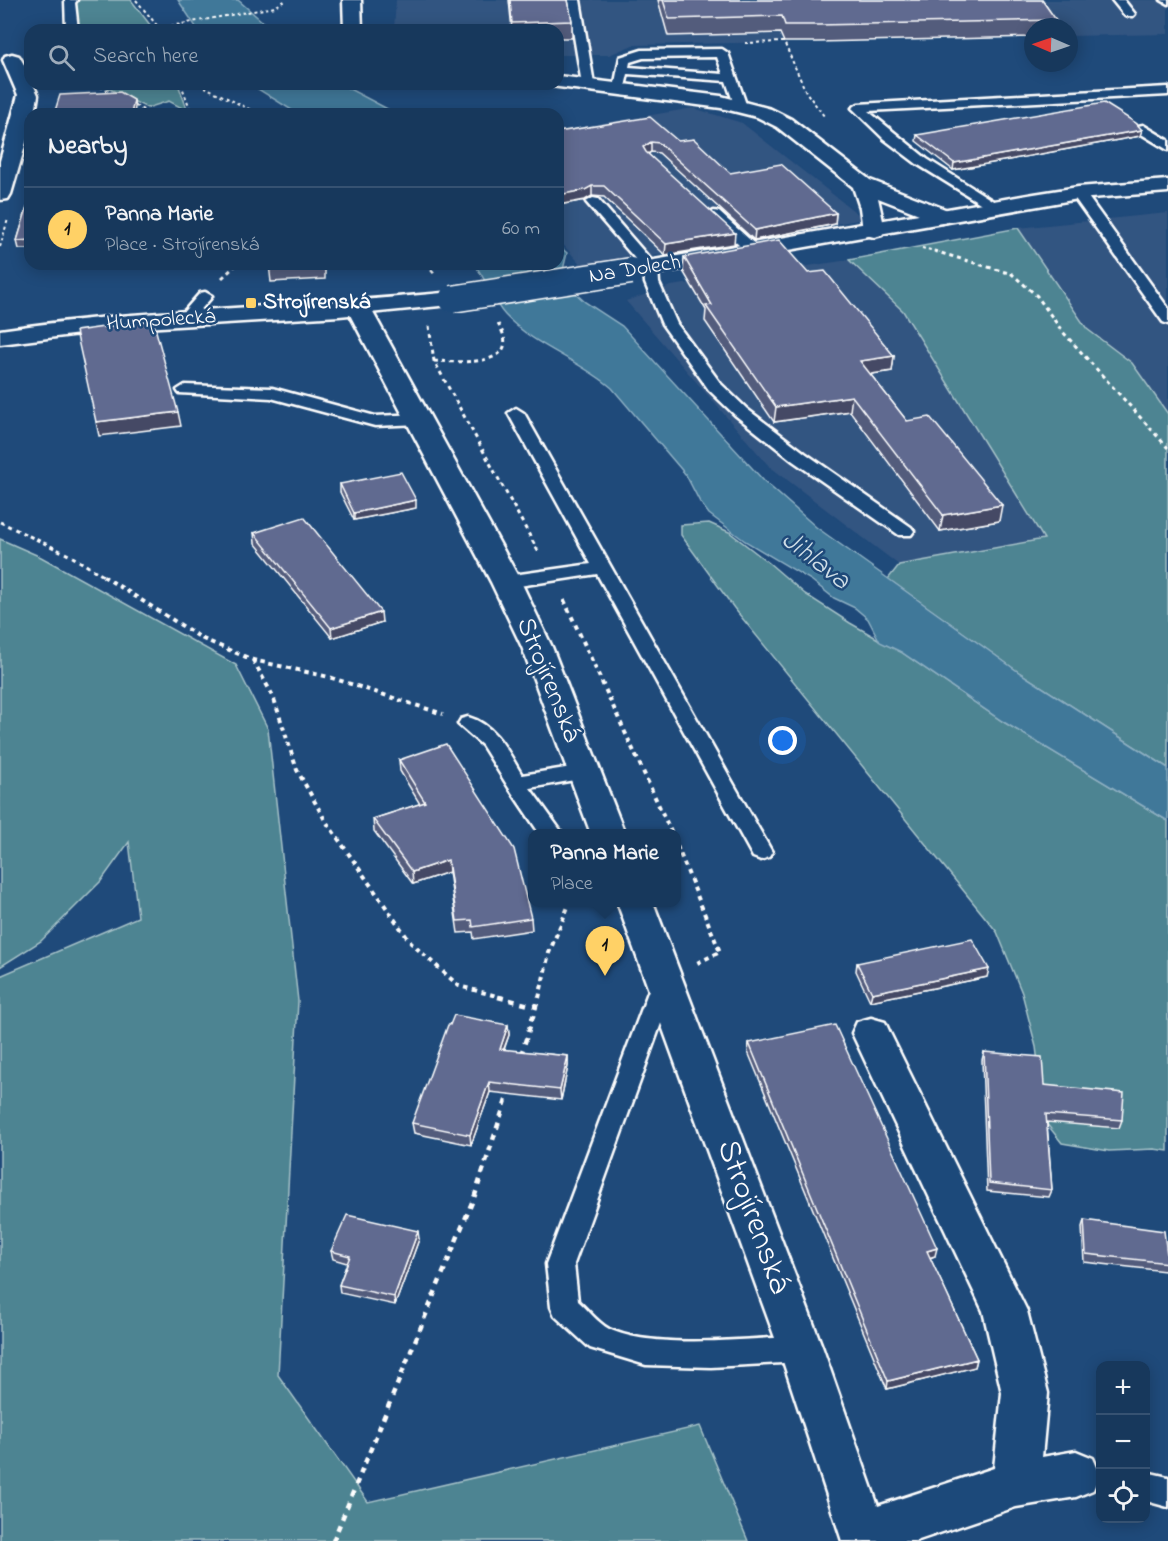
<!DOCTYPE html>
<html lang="en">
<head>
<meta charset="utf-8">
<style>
  body { margin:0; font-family:"Indie Flower",sans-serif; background:#244365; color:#f1f3f6 }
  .controls { position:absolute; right:18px; bottom:18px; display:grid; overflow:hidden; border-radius:12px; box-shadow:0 3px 15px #0003 }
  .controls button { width:54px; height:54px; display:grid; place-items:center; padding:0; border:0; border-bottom:2px solid #365272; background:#17385c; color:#f1f3f6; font:30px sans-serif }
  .compass { position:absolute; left:1024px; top:18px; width:54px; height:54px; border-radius:50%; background:#17385c; box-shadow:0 3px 15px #0003; rotate:272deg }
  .you { position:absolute; left:783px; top:741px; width:21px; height:21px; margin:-15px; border:4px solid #fff; border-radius:50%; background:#1a73e8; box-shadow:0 0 0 9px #1a73e833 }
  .badge { display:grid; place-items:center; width:39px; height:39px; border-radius:50%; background:#ffd166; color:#111; font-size:20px; font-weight:700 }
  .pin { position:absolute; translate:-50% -50px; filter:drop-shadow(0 2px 3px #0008) }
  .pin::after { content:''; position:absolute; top:32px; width:21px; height:18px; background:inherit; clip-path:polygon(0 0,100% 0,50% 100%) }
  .popup { position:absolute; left:528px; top:829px; width:153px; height:78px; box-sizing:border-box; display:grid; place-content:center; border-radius:12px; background:#17385c; filter:drop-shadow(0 2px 4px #0005); font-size:20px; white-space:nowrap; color:#9eacbb }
  .popup b { font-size:22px; color:#f1f3f6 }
  .popup::after { content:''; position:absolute; left:50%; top:100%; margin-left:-12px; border:12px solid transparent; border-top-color:#17385c }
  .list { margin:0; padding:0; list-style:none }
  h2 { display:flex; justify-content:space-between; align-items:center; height:78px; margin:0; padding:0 24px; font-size:26px }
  h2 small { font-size:20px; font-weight:400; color:#9eacbb }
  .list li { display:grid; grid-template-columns:39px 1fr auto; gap:18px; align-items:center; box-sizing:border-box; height:84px; padding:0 24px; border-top:2px solid #365272 }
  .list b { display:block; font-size:22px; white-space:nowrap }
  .list p { margin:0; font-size:20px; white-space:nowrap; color:#9eacbb }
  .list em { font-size:20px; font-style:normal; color:#9eacbb }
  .icon { flex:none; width:33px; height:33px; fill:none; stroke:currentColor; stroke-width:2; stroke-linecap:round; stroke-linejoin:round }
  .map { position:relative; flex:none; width:1168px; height:1541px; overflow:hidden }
  .search { position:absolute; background:#17385c; box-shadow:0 3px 15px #0003; left:24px; top:24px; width:540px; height:66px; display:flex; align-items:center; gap:15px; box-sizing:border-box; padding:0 21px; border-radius:18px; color:#9eacbb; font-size:22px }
  .panel { position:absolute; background:#17385c; box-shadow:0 3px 15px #0003; left:24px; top:108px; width:540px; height:162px; border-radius:18px }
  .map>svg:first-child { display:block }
</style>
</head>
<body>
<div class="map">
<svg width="1168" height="1541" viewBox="0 0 1168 1541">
  <rect width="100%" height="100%" fill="#1f4a7a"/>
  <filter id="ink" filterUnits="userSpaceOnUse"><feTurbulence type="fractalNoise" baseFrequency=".0167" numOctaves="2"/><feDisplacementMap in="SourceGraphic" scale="12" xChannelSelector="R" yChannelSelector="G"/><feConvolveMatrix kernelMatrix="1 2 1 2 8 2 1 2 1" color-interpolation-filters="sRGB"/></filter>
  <g filter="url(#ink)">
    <!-- built -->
    <path fill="#335481" d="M396 0H1164L1168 5V34L1069 36V27H1033V37L633 45 609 55H558V30H394Z
      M693 108 742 123 864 219 584 268 558 239V131Z
      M1168 213V414L1132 363 1087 329 1018 228Z
      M849 260 903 311 1044 539 899 565 769 466 626 301 671 286Z"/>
    <!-- green -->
    <path fill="#4e8492" stroke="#a6c2c8" stroke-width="1.5" d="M79 0H131L154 30H79L76 2Z
      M100 84H178L189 114H169L184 109 169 101 147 108Z
      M1018 228 1087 329 1132 363 1168 414V768L1020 673 888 579 899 565 1044 539 903 311 849 260Z
      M709 523 729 532 769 563 805 594 850 623 901 652 1002 721 1168 821V1151L1154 1149 1109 1151 1062 1143 1046 1123 1036 1047 1022 993 997 932 734 608 681 535V525Z
      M0 539 41 557 236 665 268 729 298 1001 278 1375 368 1502 700 1426 748 1541H0V976L138 917 129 842 101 881 41 941 0 967Z"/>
    <!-- water -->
    <path fill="#3f7899" stroke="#8caec2" stroke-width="1.5" d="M178 0H238L272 30H198Z
      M250 84H340L397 114H298Z
      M558 245 567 253 562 274 571 289 585 302 622 326 764 481 816 527 1020 673 1168 768V821L1002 721 901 652 880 642 868 619 855 608 834 598 811 580 745 541 709 514 700 502 686 475 612 388C580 360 535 347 505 315 492 301 487 279 474 264H558Z"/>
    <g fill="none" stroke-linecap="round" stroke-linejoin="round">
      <defs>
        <path id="service" d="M65 0H77L75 3 78 30H66Z
          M568 0H580L594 84 592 87H584L582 84Z
          M1112 0H1124L1135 14 1133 16H1125Z
          M1161 0H1168V4Z
          M722 49 728 53 747 107 745 110H737L735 107 726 81 628 74 624 91H616L614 88 620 57 642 50ZM717 57 723 74 629 67 630 62 643 58Z
          M1168 87V95L868 111 927 159 998 204 1000 207 998 210 993 211 917 164 884 139 852 108 858 104Z
          M1143 125 1168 140V150L1138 132 1137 129 1138 126Z
          M1078 189 1083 190 1168 308V324L1163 322 1071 193Z
          M593 198 598 199 658 268 659 283 677 324 721 384 747 409 805 453 911 527 914 531 911 535H899L793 461 735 415 709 390 662 324 645 283 644 269 586 202Z
          M714 211 719 212 759 248 761 251 759 254H749L709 218 707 215Z
          M205 292 212 296 210 299 190 322H180L177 319 180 316 200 293Z
          M185 385 272 388 375 416 420 414 428 419 420 424 375 426 271 398 179 393 177 390Z
          M516 408 524 413 772 852 769 857 761 860 753 857 597 574 506 588 499 586 497 582 499 578 506 576 591 564 508 413Z
          M468 717C496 725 508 752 522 775L584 765 591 767 595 772 591 777 530 788 563 834H540L509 788 482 745 458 724 461 719Z
          M665 970 673 973 677 979 574 1264 578 1301C588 1310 598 1323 609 1329 652 1350 752 1339 801 1336L811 1340 815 1349 811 1358 801 1362 711 1367 646 1365 590 1348 555 1316 551 1307 546 1264 653 979 657 973Z
          M1146 1472 1168 1477V1507L1146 1501Z"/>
        <path id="minor" d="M343 0H361L362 30H344Z
          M12 54 19 56C24 64 30 75 30 84H33L38 95 35 114H30V129L11 194 8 199 0 200V161L18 95 3 60 5 56Z
          M558 76 721 96 771 109 791 119 870 180 950 211 953 216 950 221 942 223 878 198 885 230 882 235 874 237 866 235 863 230 860 208 853 187 777 127 757 117 721 108 551 86 550 84H558Z
          M359 302 367 304 371 309 521 582 552 647 625 834H591L522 647 491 582 347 309 351 304Z
          M617 902H653L823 1349 878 1506 994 1468 1002 1393 983 1311 852 1033 857 1022 871 1018 885 1022 890 1033 1027 1311 1048 1393 1042 1457 1076 1451 1093 1458 1100 1474 1093 1490 1076 1497 1016 1507 916 1541H842L779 1349Z"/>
        <path id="secondary" d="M1168 180V192L1078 199 631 278 623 276 620 271 623 266 631 264 1034 194 1078 187Z
          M452 292 460 294 464 299 460 304 339 316 112 330 0 344V330C150 307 301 308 452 292Z"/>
      </defs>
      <!-- service casing -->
      <use href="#service" stroke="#fff" stroke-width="5"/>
      <!-- minor casing -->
      <use href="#minor" stroke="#fff" stroke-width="5"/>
      <!-- secondary casing -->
      <use href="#secondary" stroke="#fff" stroke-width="5"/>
      <!-- path-far3 -->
      <path stroke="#fff" stroke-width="2" stroke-dasharray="3 3" stroke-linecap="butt" d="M136 0 160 29
        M159 28 275 7 286 0
        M745 43 784 42 806 92 824 116
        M95 84 116 95
        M181 84 192 114
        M199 84 259 114
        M130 103 151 114
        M0 247 8 219
        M922 248 940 252"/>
      <!-- path-far2 -->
      <path stroke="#fff" stroke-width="3" stroke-dasharray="4 4" stroke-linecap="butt" d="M934 251 1012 274 1037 296 1062 331 1168 448
        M426 264 434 273
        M222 278 237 264
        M429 326 434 361 538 551
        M434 361C459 362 526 368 498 324
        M0 522 71 556 105 577"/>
      <!-- path-far1 -->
      <path stroke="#fff" stroke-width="4" stroke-dasharray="4.5 4.5" stroke-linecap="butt" d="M103 576 203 639 253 660 329 677 443 714
        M564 600 672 834
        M253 660 273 696 297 770 325 820 411 943 459 986 504 998
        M677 846 720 952 697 963
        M539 998 549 953 570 902"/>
      <!-- path -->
      <path stroke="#fff" stroke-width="4.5" stroke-dasharray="6 6" stroke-linecap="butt" d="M498 997 537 1007
        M521 1055 539 997
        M333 1541 475 1195 509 1091"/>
      <!-- service -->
      <use href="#service" fill="#1f4a7a" fill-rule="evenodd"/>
      <!-- minor -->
      <use href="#minor" fill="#1f4a7a" fill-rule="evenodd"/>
      <!-- secondary -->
      <use href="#secondary" fill="#1f4a7a" fill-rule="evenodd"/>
      <defs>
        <path id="secondary-bridge" d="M452 299 631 271"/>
      </defs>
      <!-- secondary-bridge casing -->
      <use href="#secondary-bridge" stroke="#fff" stroke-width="29" stroke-linecap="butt"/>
      <!-- secondary-bridge -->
      <use href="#secondary-bridge" stroke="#1f4a7a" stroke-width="26"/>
    </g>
    <!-- wall -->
    <path fill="#535b7c" stroke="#fff" stroke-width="1.5" d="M509 0H568L572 21V38H558V30H512Z
      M658 0H1042L1056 20 1055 27H1033V37L817 42H784L780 33 668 36Z
      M558 132 678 141 730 173 836 213 835 224 754 240 659 153 651 152 648 154 734 244 665 255 604 197 592 196 585 200 558 205Z
      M917 135 1140 136 953 170 916 141Z
      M30 198V249H19L17 241Z
      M684 257 808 273 894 356 892 371 870 374 907 421 999 521 940 531 850 411 774 422 705 321 706 310 683 271Z
      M269 264H325V279L271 282Z
      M340 484 416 508 354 520 340 492Z
      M254 533 382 622 332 638 255 543Z
      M399 760 531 918 532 930 474 939 473 932 458 933 449 872 413 884 374 831 373 819 420 804 400 771Z
      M857 963 987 977 870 1001 856 971Z
      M508 1025 509 1035 504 1050 568 1056V1066L561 1100 490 1092 471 1145 414 1133 412 1123Z
      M749 1043 935 1256 930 1258 977 1359 975 1367 887 1389 748 1052Z
      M984 1052 1044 1085 1122 1120 1119 1128 1047 1122 1052 1190 1049 1197 987 1191 982 1060Z
      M1084 1220 1168 1263 1165 1271 1084 1262 1082 1227Z
      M419 1239 395 1305 340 1293 339 1285 347 1263 333 1259 331 1251Z"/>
    <!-- shaded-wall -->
    <path fill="#444a65" stroke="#fff" stroke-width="1.5" d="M134 100 135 107 134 114H131Z
      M1142 130 1140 136 953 170 954 163Z
      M651 142V152L643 157V147Z
      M592 186V196L585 200 558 205V195Z
      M836 213 835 224 754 240 755 230Z
      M735 233 734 244 665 255 666 244Z
      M894 356 892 371 858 376 860 361Z
      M852 396 850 411 774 422 776 407Z
      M178 412 181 426 99 436 96 422Z
      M416 500V508L354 520V513Z
      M1002 505 999 521 940 531 943 515Z
      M381 612 382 622 332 638 331 628Z
      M448 860 449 872 413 884 412 872Z
      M989 969 987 977 870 1001 872 993Z
      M508 1025 509 1035 500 1059V1049Z
      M568 1056V1066L561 1100 560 1090Z
      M489 1082 490 1092 471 1145 470 1135Z
      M418 1231 419 1239 395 1305 394 1297Z
      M937 1248 935 1256 925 1259 927 1251Z
      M977 1359 975 1367 887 1389 888 1381Z"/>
    <!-- building -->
    <path fill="#616a90" stroke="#fff" stroke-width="1.5" d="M510 0H568L572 21 512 23Z
      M663 0H1042L1056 20 819 25H785L782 16 669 19Z
      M120 92 134 100 131 114H54L60 95Z
      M1104 103 1136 123 1142 130 954 163 917 135Z
      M650 117 678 141 694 139 730 173 781 164 836 213 755 230 659 143 651 142 643 147 646 152 735 233 666 244 604 186H592L585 190 558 195V132Z
      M30 198V240L17 241Z
      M779 240 808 273 825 271 894 356 860 361 907 421 930 417 1002 505 943 515 852 396 776 407 706 306 712 305 684 257Z
      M153 320 178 412 96 422 76 331Z
      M401 472 416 500 354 513 340 484Z
      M304 517 381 612 331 628 254 533Z
      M446 744 514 849 531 918 473 927 472 920 457 921 448 860 412 872 373 819 425 802 399 760Z
      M972 939 989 969 872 993 857 963Z
      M454 1015 508 1025 500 1049 568 1056 560 1090 489 1082 470 1135 412 1123 448 1025H450Z
      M835 1025 937 1248 927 1251 977 1359 888 1381 749 1043Z
      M984 1052 1042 1057 1044 1085 1124 1093 1122 1120 1046 1114 1052 1190 989 1183Z
      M347 1215 418 1231 394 1297 339 1285 350 1256 331 1251Z
      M1084 1220 1164 1231 1168 1263 1086 1254Z"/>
  </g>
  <!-- markers -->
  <rect fill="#ffd166" stroke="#1f4a7a" stroke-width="2" x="245" y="297" width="12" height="12" rx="3"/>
  <g text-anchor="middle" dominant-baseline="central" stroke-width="5" stroke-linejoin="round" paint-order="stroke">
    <!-- far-street labels -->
    <g font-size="22" fill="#fff" stroke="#1f4a7a">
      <text transform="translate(635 270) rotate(-9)">Na Dolech</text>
      <text transform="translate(161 321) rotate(-4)">Humpolecká</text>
    </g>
    <!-- far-poi labels -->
    <g font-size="22" font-weight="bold" fill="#fff" stroke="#1f4a7a" text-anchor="start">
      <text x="263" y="303">Strojírenská</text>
    </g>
    <!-- street labels -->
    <g font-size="27" fill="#fff" stroke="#1f4a7a">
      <text transform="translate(548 680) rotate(68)">Strojírenská</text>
    </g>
    <!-- water labels -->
    <g font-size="28" font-style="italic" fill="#cfdde6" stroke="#1f4a7a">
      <text transform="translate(815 561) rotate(38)">Jihlava</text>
    </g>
    <!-- near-street labels -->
    <g font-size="33" fill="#fff" stroke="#1f4a7a">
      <text transform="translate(753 1217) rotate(70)">Strojírenská</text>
    </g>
  </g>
</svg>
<div class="controls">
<button>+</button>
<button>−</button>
<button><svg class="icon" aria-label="locate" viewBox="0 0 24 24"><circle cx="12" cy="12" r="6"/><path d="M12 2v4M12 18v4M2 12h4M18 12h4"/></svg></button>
</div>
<svg class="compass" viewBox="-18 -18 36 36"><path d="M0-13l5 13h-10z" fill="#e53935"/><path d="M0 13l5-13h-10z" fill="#9eacbb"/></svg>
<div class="you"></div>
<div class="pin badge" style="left:605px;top:976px">1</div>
<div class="popup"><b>Panna Marie</b>Place</div>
<div class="search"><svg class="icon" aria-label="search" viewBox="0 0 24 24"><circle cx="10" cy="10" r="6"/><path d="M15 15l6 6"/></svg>Search here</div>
<section class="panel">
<h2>Nearby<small></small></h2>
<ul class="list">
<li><span class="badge">1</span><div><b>Panna Marie</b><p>Place · Strojírenská</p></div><em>60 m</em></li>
</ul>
</section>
</div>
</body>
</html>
